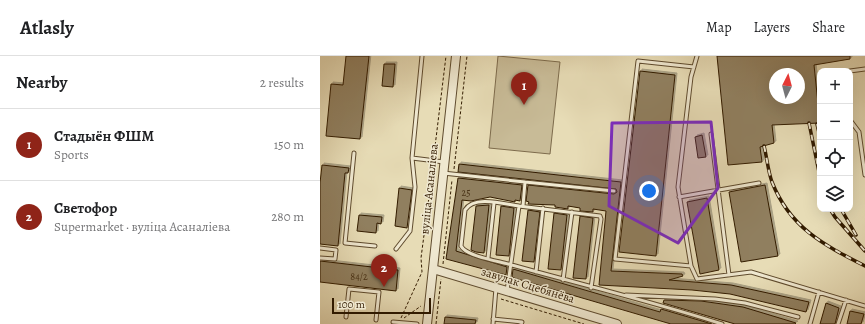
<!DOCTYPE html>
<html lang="en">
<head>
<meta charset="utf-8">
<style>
  body { margin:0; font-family:Alegreya,serif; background:#f2f2f2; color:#202124 }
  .controls { position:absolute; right:12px; top:12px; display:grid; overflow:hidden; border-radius:8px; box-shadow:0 4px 16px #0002 }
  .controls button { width:36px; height:36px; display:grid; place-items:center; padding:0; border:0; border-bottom:1px solid #e0e0e0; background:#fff; color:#202124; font:20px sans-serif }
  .compass { position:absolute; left:449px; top:12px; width:36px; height:36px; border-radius:50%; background:#fff; box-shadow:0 4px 16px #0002; rotate:6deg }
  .scale { position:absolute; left:12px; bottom:10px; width:99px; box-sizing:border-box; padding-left:4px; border:2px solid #321b00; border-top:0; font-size:11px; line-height:14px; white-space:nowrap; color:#321b00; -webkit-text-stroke:3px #efe8d0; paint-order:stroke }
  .you { position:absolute; left:329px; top:135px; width:14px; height:14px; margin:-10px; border:3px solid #fff; border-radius:50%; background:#1a73e8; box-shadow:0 0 0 6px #1a73e833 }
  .badge { display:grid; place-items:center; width:26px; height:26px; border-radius:50%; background:#8f2418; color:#fff; font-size:13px; font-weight:700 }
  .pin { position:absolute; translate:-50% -33px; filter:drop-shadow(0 1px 2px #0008) }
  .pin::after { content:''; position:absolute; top:21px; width:14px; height:12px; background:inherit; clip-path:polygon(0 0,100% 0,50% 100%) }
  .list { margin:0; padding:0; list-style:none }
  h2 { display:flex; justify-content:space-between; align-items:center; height:52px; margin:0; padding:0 16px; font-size:17px }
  h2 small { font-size:13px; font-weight:400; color:#757577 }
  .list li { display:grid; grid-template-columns:26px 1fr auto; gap:12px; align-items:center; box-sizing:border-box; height:72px; padding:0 16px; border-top:1px solid #e0e0e0 }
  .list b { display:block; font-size:15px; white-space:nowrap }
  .list p { margin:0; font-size:13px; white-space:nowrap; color:#757577 }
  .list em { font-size:13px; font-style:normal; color:#757577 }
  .icon { flex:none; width:22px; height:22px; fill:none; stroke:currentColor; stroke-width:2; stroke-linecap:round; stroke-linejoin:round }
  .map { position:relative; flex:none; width:545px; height:268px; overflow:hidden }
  header { display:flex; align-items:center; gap:24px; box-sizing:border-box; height:56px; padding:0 20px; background:#fff; border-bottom:1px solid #e0e0e0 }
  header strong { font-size:19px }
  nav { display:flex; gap:22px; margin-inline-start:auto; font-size:14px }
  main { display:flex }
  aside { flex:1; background:#fff }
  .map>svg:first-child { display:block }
</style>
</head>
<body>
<header>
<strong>Atlasly</strong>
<nav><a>Map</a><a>Layers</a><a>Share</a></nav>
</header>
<main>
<aside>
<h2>Nearby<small>2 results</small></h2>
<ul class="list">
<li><span class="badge">1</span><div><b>Стадыён ФШМ</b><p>Sports</p></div><em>150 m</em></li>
<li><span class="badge">2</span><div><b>Светофор</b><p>Supermarket · вуліца Асаналіева</p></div><em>280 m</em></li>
</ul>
</aside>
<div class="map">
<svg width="545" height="268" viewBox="0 0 545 268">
  <defs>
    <filter id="shadow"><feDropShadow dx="2" dy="-2" stdDeviation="0" flood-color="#0004"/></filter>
  </defs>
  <rect width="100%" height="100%" fill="#e7dcb6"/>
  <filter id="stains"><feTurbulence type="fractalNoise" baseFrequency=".005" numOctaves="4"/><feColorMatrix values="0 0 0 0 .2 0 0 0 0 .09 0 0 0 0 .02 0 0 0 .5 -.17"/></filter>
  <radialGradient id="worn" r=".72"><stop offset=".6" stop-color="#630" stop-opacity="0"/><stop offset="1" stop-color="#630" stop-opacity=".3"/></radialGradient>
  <!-- green -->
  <path fill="#c8bb97" stroke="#7d6b4c" d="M178 0 240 6 230 98 169 92Z"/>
  <!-- building -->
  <path fill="#907f5f" stroke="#321b00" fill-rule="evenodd" filter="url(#shadow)" d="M26 0H49L40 83 6 80 11 28 23 29Z
    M397 0H530V3L494 9 500 67 452 69 454 87 440 91 442 106 408 109ZM455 18H479V42H455Z
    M64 8H75L73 31 62 30Z
    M320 15 355 19 336 200 299 196Z
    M382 79 386 101 378 102 375 81Z
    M139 108 301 126 291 215 362 218 363 220 349 224 411 229 489 246 486 256 410 238 372 234 279 229 286 155 273 153V156L260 155V152L248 150V153L235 151V149L208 148 209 146 206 145 208 129 294 138 297 136 296 133 138 116Z
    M2 109 29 112 28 117H25L18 190 0 188V127Z
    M138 122 202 129 200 145 195 144V146L170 141 151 145 142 144 136 195 187 211 186 219 126 203Z
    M445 129 458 200 421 206 409 136Z
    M79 132 92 134 87 172 75 170Z
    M387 142 399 214 380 218 367 146Z
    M169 149 164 197 156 196 151 194 156 150Z
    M181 150 194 152 189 200 176 199Z
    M208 154 220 156 214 206 202 205Z
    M234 157 247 159 241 214 228 213Z
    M39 159 62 161 61 168 57 167 56 177 37 175Z
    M260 160 273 162 266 223 253 222Z
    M0 205 78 214 76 235 0 226Z
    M193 213 340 256 341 253 392 268H351L194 222 192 221Z
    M344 244 381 245 423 251 476 267 475 268H415L343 247Z
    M506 247 519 252 515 268H500Z
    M530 255 544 258 541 268H527Z
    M125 261 156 264 155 268H124Z"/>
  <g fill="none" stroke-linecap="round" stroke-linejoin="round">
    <defs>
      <path id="service" d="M102 0 92 102 124 106
        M377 0 371 21 358 131 371 210 377 223 431 216 545 250
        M530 15 545 13
        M530 64 539 76 545 119
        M391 78 409 219
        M34 97 25 187 55 190
        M123 117 205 126 203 150
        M205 126 294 135
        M359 141 439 127
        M199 150 280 160 281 163 271 232
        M0 192 16 194 15 203 0 202
        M76 193 90 175 95 131 92 102
        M168 202 174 147
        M371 210 295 203 318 5 374 11
        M216 216 223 152
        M243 224 252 156
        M187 235 199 150C184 148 154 139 145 154L141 190C146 200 177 205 188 208 259 228 331 245 402 268
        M306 239 395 243 425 247 478 261
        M26 261 29 233 59 236 56 264
        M173 263 202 266 201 268
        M73 266 97 268
        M173 268 176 232
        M490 268 499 236
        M518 268 526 244"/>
      <path id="tertiary" d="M113 213 297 268
        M107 268 136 0"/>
    </defs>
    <!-- service casing -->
    <use href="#service" stroke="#5f4b2e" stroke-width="5"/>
    <!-- tertiary casing -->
    <use href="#tertiary" stroke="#5f4b2e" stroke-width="10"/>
    <!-- path -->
    <path stroke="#321b00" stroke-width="1" stroke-dasharray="3 2" stroke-linecap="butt" d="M114 99 126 0
      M134 113 147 0
      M123 208 132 124
      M181 243 264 268
      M81 262 102 216 101 202 113 110
      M84 262 101 250
      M116 268 121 223"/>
    <!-- service -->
    <use href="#service" stroke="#efe8d0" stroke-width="3"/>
    <!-- tertiary -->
    <use href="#tertiary" stroke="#efe8d0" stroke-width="8"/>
    <defs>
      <path id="rail" d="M489 67 500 121
        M497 68 500 81
        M444 90C447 102 448 115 452 126 470 172 504 189 545 210
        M510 153 515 161 545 195
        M521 153 536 179"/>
    </defs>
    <!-- rail casing -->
    <use href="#rail" stroke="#321b00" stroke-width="3.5"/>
    <!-- rail -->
    <use href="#rail" stroke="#efe8d0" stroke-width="2" stroke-dasharray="6" stroke-linecap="butt"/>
  </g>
  <!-- marked area -->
  <path fill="#7b2cbf" fill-opacity="0.2" stroke="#7b2cbf" stroke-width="3" stroke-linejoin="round" d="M391 66 398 132 358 187 289 150 292 67Z"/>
  <g text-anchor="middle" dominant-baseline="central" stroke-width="3" stroke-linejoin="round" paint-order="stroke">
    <!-- number labels -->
    <g font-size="10" fill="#4a3418">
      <text x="146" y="136">25</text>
      <text x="39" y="220">84/2</text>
    </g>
    <!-- street labels -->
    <g font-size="12" fill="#321b00" stroke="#efe8d0">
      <text transform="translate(109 133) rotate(-84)">вуліца Асаналіева</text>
      <text transform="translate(208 229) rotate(17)">завулак Сцебянёва</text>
    </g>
  </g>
  <rect width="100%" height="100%" filter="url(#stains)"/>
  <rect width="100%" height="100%" fill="url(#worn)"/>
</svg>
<div class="controls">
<button>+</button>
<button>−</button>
<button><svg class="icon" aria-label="locate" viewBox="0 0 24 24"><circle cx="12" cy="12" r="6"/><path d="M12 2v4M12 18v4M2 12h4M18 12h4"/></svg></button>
<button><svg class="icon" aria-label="layers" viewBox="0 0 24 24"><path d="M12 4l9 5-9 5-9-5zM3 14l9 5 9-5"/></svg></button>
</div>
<svg class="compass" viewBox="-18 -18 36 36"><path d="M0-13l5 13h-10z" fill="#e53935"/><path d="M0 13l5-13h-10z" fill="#757577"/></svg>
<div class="scale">100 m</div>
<div class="you"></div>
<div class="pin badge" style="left:204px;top:49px">1</div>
<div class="pin badge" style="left:64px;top:231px">2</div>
</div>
</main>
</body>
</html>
